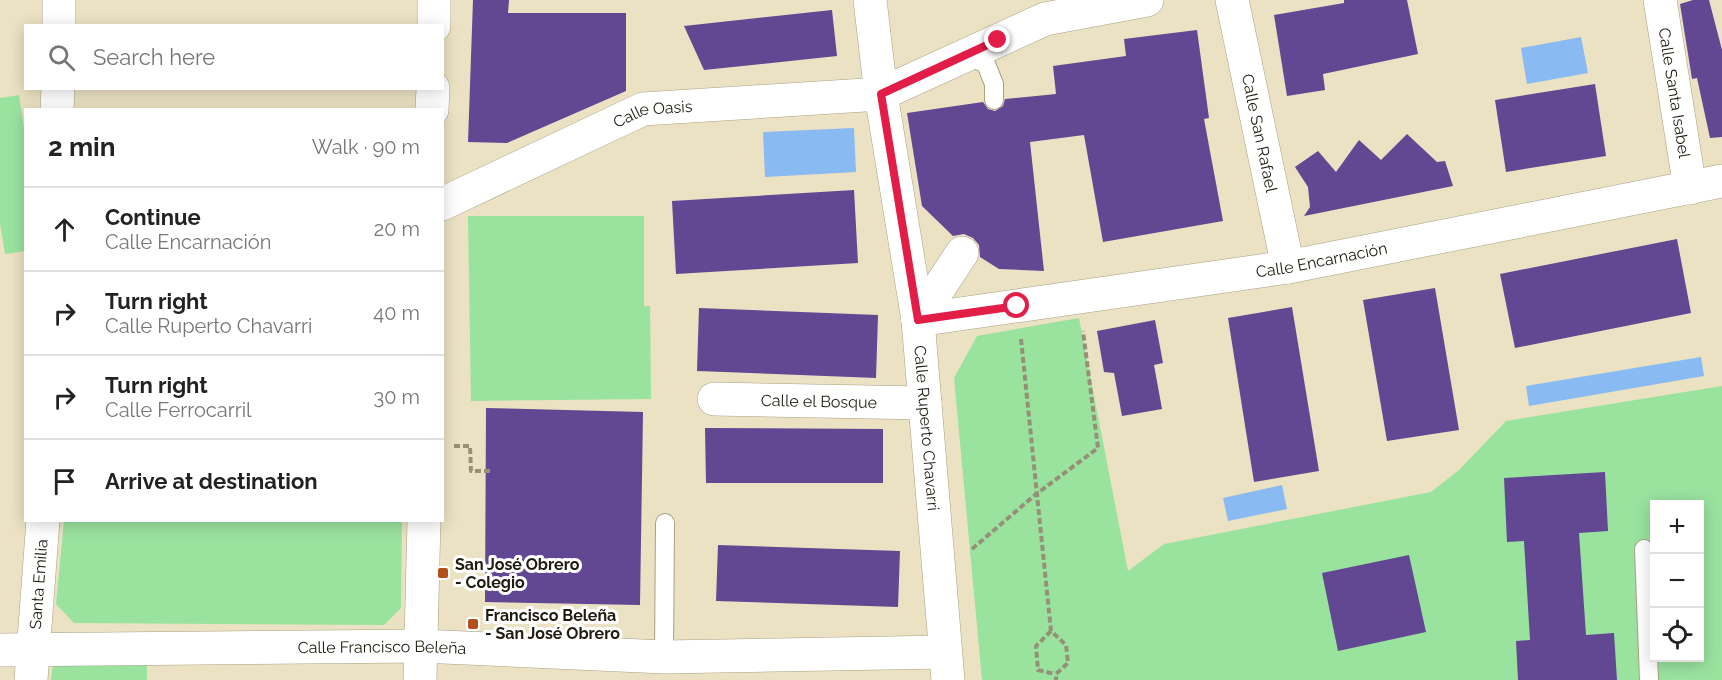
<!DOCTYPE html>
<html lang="en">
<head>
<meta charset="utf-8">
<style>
  body { margin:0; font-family:Raleway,sans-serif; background:#f6f6f6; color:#222 }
  .controls { position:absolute; right:18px; bottom:18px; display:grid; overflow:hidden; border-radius:0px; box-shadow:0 3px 15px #0003 }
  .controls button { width:54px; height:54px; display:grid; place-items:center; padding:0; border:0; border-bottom:2px solid #e0e0e0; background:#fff; color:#222; font:30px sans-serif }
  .stop { position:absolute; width:18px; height:18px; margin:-14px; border:4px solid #e11d48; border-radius:50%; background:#fff }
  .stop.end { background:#e11d48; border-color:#fff; box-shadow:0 2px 6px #0008 }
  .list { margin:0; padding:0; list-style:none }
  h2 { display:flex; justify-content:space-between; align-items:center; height:78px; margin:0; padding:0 24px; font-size:26px }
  h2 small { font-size:20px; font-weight:400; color:#767676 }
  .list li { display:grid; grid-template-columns:39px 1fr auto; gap:18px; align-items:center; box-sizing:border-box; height:84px; padding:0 24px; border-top:2px solid #e0e0e0 }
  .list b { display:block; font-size:22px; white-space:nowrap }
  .list p { margin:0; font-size:20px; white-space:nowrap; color:#767676 }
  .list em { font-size:20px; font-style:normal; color:#767676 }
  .icon { flex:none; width:33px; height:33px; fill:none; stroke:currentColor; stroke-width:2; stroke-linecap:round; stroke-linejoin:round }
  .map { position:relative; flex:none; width:1722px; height:680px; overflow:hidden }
  .search { position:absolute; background:#fff; box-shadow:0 3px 15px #0003; left:24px; top:24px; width:420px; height:66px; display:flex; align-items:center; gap:15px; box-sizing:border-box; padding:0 21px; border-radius:0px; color:#767676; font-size:22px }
  .panel { position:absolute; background:#fff; box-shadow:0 3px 15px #0003; left:24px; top:108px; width:420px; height:414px; border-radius:0px }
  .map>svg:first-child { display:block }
</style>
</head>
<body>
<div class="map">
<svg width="1722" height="680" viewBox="0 0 1722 680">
  <rect width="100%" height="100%" fill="#eae2c2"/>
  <!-- green -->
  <path fill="#9ae39f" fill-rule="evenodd" d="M19 95 26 142 25 251 5 254 0 223V98Z
    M468 216H644V306H650L651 399 471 401Z
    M1079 318 1128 571 1164 544 1431 492 1459 470 1506 421 1722 386V680H982L954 378 977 336ZM1654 504H1700V658H1654Z
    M64 521H402L401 608 384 625 74 623 56 604Z
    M53 664H147V680H51Z"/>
  <!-- water -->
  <path fill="#89baf2" d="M1581 37 1588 73 1527 84 1521 48Z
    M854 128 856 172 765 177 763 132Z
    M1701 357 1704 376 1529 406 1526 386Z
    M1282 485 1287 509 1228 521 1223 498Z"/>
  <!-- building -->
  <path fill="#624792" d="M473 0H509L508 13H626V91L507 143 468 142Z
    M1344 0H1407L1418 54 1323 74 1325 90 1287 96 1274 15 1344 3Z
    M1693 0H1709L1722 50V137L1710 138 1697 78 1692 79 1680 4Z
    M832 10 837 56 704 70 684 26Z
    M1197 30 1209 118 1204 119 1223 221 1103 242 1084 135 1030 142 1044 271 999 269 980 257 979 245 973 238 964 234 953 236 922 206 907 113 983 102 988 109 995 111 1003 106 1005 99 1056 94 1053 66 1126 56 1124 39Z
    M1595 84 1606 156 1506 172 1495 100Z
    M1407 134 1437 162 1445 161 1453 186 1304 216 1310 207 1308 187 1295 167 1318 151 1336 172 1359 140 1381 160Z
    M854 190 858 263 676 274 672 201Z
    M1677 239 1691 313 1515 348 1500 274Z
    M1435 288 1459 430 1387 441 1363 300Z
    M1292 307 1319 471 1254 482 1228 318Z
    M699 308 878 315 876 378 697 371Z
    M1155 320 1163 363 1154 365 1162 409 1122 416 1114 373 1104 372 1097 331Z
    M486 408 643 412 640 605 485 602Z
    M705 428 883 429V483H706Z
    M1605 472 1608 531 1579 533 1586 635 1614 633 1617 680H1518L1516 641 1530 640 1524 541 1507 542 1504 478Z
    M718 545 900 551 898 607 716 601Z
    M1409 555 1426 632 1338 651 1322 573Z"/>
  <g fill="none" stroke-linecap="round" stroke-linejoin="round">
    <defs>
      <path id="service" d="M962 59H975L986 64 994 84V100
        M1644 549 1649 680
        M664 657 665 523"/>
      <g id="minor">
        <path id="s1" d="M870 0 881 94 918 320 948 680"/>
        <path id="s2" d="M1232 0 1288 267"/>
        <path id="s3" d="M1660 0 1690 188"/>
        <path d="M59 26V0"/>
        <path d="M434 26V0"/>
        <path d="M57 110 58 88"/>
        <path d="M432 110 433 88"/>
        <path id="s4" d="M442 204 643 109 881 94 1045 19 1147 0"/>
        <path id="s5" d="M918 320 1288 267 1722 181"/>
        <path d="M918 320 962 253"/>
        <path id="s6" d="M714 399 925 403"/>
        <path id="s7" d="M0 650 421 646 664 657 945 652"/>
        <path id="s8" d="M31 680 43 520"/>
        <path d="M420 680 424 520"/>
      </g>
    </defs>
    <!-- service casing -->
    <use href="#service" stroke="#a8a182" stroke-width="20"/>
    <!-- minor casing -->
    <use href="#minor" stroke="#a8a182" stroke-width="34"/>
    <!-- path -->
    <path stroke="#969078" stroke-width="4" stroke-dasharray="6 3" stroke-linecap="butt" d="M1021 339 1051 631 1066 645 1068 663 1056 674V680
      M454 446H470L471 471H490
      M972 549 1035 495 1098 448 1083 331
      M1051 631 1036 646 1038 670 1055 674"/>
    <!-- service -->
    <use href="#service" stroke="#fff" stroke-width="18"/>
    <!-- minor -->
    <use href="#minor" stroke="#fff" stroke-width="33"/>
  </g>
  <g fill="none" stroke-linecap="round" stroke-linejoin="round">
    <!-- route -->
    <path stroke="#e11d48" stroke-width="8" d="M998 40 881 94 918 320 1017 306"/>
  </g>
  <!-- markers -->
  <g fill="#b34f1c" stroke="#fff" stroke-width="2">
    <rect x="437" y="567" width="12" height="12" rx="3"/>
    <rect x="467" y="618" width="12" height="12" rx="3"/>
  </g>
  <g text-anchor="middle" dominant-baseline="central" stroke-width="6" stroke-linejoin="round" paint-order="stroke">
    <!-- street labels -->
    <g font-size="16" fill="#1e1b0f" stroke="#fff">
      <text stroke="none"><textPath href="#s3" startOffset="94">Calle Santa Isabel</textPath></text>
      <text stroke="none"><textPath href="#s4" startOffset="231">Calle Oasis</textPath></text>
      <text stroke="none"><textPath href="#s2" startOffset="136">Calle San Rafael</textPath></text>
      <text stroke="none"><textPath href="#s5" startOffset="408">Calle Encarnación</textPath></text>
      <text stroke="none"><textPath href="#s6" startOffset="105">Calle el Bosque</textPath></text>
      <text stroke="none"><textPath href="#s1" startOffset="432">Calle Ruperto Chavarri</textPath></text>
      <text stroke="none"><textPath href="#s8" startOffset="96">Santa Emilia</textPath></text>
      <text stroke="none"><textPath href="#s7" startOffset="382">Calle Francisco Beleña</textPath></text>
    </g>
    <!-- poi labels -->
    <g font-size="16" font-weight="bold" fill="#1e1b0f" stroke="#fff" text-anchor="start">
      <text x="455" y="564">San José Obrero<tspan x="455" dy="18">- Colegio</tspan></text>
      <text x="485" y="615">Francisco Beleña<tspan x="485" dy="18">- San José Obrero</tspan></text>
    </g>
  </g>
</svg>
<div class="controls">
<button>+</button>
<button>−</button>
<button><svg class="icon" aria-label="locate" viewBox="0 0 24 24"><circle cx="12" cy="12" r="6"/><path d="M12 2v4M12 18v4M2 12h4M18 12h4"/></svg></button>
</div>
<div class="stop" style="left:1017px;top:306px"></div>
<div class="stop end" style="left:998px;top:40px"></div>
<div class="search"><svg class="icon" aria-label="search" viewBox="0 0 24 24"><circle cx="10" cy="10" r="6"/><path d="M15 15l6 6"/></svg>Search here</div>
<section class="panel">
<h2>2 min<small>Walk · 90 m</small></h2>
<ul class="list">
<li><svg class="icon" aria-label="ahead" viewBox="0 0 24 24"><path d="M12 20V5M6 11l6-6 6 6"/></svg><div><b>Continue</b><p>Calle Encarnación</p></div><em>20 m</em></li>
<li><svg class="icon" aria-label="right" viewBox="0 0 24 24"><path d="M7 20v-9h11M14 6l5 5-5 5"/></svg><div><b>Turn right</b><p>Calle Ruperto Chavarri</p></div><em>40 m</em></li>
<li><svg class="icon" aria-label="right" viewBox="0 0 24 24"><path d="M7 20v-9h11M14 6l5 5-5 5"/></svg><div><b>Turn right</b><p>Calle Ferrocarril</p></div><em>30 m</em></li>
<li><svg class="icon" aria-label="arrive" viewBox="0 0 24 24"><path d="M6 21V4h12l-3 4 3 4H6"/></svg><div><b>Arrive at destination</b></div></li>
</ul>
</section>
</div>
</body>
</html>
